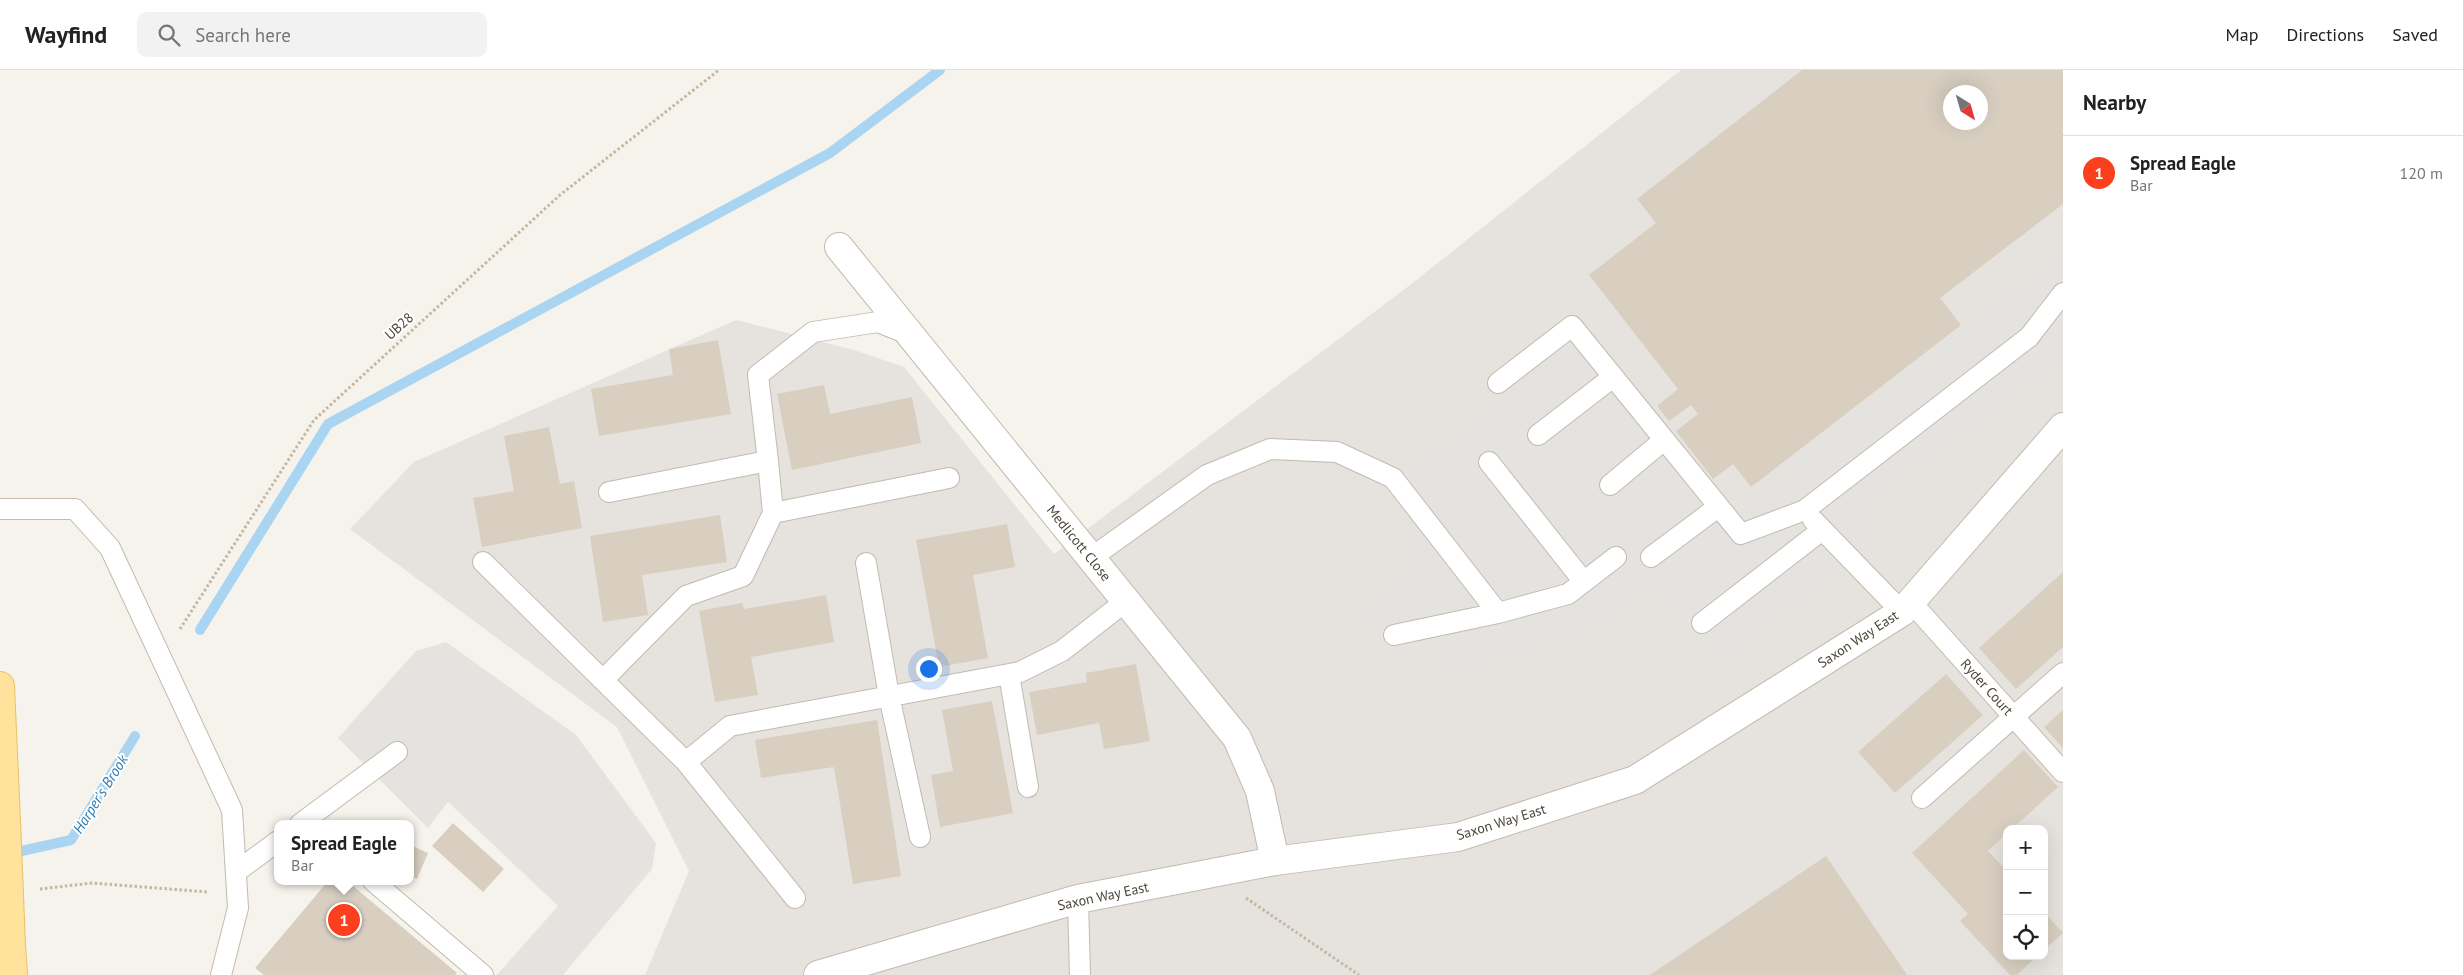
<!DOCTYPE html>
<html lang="en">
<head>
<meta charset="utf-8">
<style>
  body { margin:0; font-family:"PT Sans",sans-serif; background:#f2f2f2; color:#222 }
  .controls { position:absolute; right:15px; bottom:15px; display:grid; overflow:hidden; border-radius:10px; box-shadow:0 5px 20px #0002 }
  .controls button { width:45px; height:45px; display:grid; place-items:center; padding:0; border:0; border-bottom:1px solid #e0e0e0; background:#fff; color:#222; font:25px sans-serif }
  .compass { position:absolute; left:1943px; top:15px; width:45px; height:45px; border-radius:50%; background:#fff; box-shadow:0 5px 20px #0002; rotate:143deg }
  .you { position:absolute; left:928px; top:598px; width:18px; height:18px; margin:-12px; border:4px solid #fff; border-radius:50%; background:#1a73e8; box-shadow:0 0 0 8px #1a73e833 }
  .badge { display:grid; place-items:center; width:32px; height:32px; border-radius:50%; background:#fc3f1d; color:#fff; font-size:16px; font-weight:700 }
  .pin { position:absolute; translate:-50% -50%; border:2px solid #fff; box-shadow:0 1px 5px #0006 }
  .popup { position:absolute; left:274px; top:750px; width:140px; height:65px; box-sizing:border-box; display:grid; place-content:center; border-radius:10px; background:#fff; filter:drop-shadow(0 1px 4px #0005); font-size:16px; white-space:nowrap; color:#767676 }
  .popup b { font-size:19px; color:#222 }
  .popup::after { content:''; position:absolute; left:50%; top:100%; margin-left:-10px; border:10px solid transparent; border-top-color:#fff }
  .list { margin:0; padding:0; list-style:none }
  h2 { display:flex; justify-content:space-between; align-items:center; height:65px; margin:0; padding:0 20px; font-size:21px }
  h2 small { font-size:16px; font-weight:400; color:#767676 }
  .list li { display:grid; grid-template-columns:32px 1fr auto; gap:15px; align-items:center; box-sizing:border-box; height:75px; padding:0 20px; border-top:1px solid #e0e0e0 }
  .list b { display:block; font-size:19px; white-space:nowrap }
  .list p { margin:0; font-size:16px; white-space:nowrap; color:#767676 }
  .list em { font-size:16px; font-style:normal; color:#767676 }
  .icon { flex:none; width:28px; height:28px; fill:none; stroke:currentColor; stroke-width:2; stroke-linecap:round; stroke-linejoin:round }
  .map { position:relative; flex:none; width:2063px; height:905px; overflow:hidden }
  header { display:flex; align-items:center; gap:30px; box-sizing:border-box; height:70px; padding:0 25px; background:#fff; border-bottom:1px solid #e0e0e0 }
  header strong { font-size:24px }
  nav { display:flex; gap:28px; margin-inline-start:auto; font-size:18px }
  .search { width:350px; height:45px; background:#f2f2f2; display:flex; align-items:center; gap:12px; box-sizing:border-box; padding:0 18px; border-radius:10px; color:#767676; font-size:19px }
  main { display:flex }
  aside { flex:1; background:#fff }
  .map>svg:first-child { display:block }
</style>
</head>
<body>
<header>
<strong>Wayfind</strong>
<div class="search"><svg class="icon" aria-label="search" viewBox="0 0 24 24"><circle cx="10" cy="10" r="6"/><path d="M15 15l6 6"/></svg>Search here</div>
<nav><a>Map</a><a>Directions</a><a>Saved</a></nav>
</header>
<main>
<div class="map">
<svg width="2063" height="905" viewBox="0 0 2063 905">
  <rect width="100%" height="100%" fill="#f6f3ec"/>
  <!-- industrial -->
  <path fill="#e6e2dd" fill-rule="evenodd" d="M1681 0H2063V905H645L689 801 617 657 350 459 414 392 736 250 854 280 904 297 1054 484 1410 215ZM1950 22H1980V52H1950ZM2007 759H2044V886H2007Z"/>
  <!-- parking -->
  <path fill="#e5e3e0" d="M2063 178V290L2056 299 1860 437 1882 470 1720 593 1657 515 1588 564 1439 608 1434 574 1390 585 1358 550 1413 499 1393 471 1423 448 1393 408 1498 332 1491 319 1572 256 1724 445Z
    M446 572 576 665 656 773 652 799 563 905H497L558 836 448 732 428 758 338 668 416 581Z"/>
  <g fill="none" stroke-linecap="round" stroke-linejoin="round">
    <!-- stream -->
    <path stroke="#a9d4f2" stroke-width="10" d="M200 560 328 354 830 83 940 0
      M8 784 71 770 135 666"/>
  </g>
  <!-- building -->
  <path fill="#d8cfc1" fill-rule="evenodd" d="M1802 0H2063V134L1940 228 1961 255 1751 417 1733 394 1713 409 1676 361 1698 344 1691 335 1669 351 1657 336 1678 319 1589 205 1656 153 1637 129ZM1950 22H1980V52H1950Z
    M718 270 731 344 599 366 591 319 673 305 669 279Z
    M824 315 830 344 912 327 921 373 792 400 777 324Z
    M549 357 560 414 574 411 582 458 482 477 473 428 514 421 504 366Z
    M720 445 727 492 642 505 648 545 603 552 590 466Z
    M1007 454 1015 497 973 505 988 588 939 597 916 470Z
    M2063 502V577L2016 619 1979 578Z
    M826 525 834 572 751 587 758 625 715 632 699 541 742 533 744 539Z
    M1136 594 1150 671 1104 679 1099 653 1037 665 1029 622 1087 612 1086 603Z
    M1946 604 1983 645 1895 723 1858 682Z
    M992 631 1013 743 940 757 931 705 953 701 942 640Z
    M2063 640V678L2044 657Z
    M877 650 901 806 853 814 834 697 761 708 755 670Z
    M2024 680 2058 717 2012 759H2007V763L1988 781 2007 801V886H2037L2017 905H2010L1960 851 1968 844 1912 783Z
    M453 753 504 799 483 822 432 776Z
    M410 775 428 783 417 809 410 806Z
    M1826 786 1907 905H1650Z
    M328 811H347L457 903 455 905H264L255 898Z
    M2044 842 2063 863 2044 880Z"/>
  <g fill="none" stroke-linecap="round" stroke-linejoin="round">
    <defs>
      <path id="lane" d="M1498 313 1572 256 1741 464 1805 440 2029 267 2063 223
        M1538 365 1613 307
        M768 391 758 305 813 262 878 252 908 264
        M1489 392 1584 512
        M1610 415 1664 370
        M609 422 768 391 773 443 949 408
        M0 439H75L110 478 232 740 238 838 221 905
        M1813 450 1902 542
        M1651 487 1718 437
        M1091 488 1207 405 1270 379 1337 382 1393 408 1498 543 1394 565
        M483 492 686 692
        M866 493 889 626 920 767
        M1911 532 2063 702
        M1498 543 1568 524 1616 487
        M1702 553 1822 460
        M1009 604 1028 717
        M603 610 686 526 743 506 773 443
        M1922 728 2063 603
        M300 754 397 682
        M236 802 278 771
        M373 811 483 905
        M795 828 686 692 730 656 1020 602 1062 581 1126 531
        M1078 829 1080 905"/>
      <path id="street" d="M839 177 1237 668 1260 721 1275 791
        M818 905 1078 829 1275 791 1458 767 1635 710 1902 542 2063 357"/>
      <path id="primary" d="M0 616 6 751
        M11 875 13 905"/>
    </defs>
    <!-- lane casing -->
    <use href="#lane" stroke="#c2bbae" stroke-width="22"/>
    <!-- street casing -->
    <use href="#street" stroke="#c2bbae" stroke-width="30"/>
    <!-- primary casing -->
    <use href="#primary" stroke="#e6c16a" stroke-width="30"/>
    <!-- path -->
    <path stroke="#c4b79f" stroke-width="3" stroke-dasharray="2.5 2.5" stroke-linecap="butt" d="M180 559 314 350 560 125 719 0
      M40 819 92 813 208 822
      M1246 828 1359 905"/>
    <!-- lane -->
    <use href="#lane" stroke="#fff" stroke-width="20"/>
    <!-- street -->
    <use href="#street" stroke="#fff" stroke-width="28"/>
    <!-- primary -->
    <use href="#primary" stroke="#ffe39c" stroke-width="28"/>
    <defs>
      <path id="primary-bridge" d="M6 751 11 875"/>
    </defs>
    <!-- primary-bridge casing -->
    <use href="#primary-bridge" stroke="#e6c16a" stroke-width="30" stroke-linecap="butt"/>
    <!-- primary-bridge -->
    <use href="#primary-bridge" stroke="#ffe39c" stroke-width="28"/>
  </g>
  <g text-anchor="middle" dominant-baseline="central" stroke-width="4" stroke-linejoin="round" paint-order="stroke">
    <!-- street labels -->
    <g font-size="14" fill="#4b4439" stroke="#fff">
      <text transform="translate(399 256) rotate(-42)">UB28</text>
      <text transform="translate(1079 473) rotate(51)">Medlicott Close</text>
      <text transform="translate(1858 569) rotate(-33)">Saxon Way East</text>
      <text transform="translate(1987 617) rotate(48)">Ryder Court</text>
      <text transform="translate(1501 752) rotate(-17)">Saxon Way East</text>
      <text transform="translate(1103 826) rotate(-12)">Saxon Way East</text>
    </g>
    <!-- water labels -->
    <g font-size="15" font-style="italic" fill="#2e7ab2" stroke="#fff">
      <text transform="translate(100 724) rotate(-58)">Harper's Brook</text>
    </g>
  </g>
</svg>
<div class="controls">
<button>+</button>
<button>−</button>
<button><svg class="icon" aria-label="locate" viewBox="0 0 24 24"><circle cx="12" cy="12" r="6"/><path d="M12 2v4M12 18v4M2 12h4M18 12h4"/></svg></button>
</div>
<svg class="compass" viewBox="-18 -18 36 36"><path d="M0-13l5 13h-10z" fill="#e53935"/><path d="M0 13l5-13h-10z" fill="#767676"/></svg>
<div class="you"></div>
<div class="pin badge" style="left:344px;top:850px">1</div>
<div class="popup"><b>Spread Eagle</b>Bar</div>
</div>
<aside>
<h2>Nearby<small></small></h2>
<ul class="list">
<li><span class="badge">1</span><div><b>Spread Eagle</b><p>Bar</p></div><em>120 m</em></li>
</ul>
</aside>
</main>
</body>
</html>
